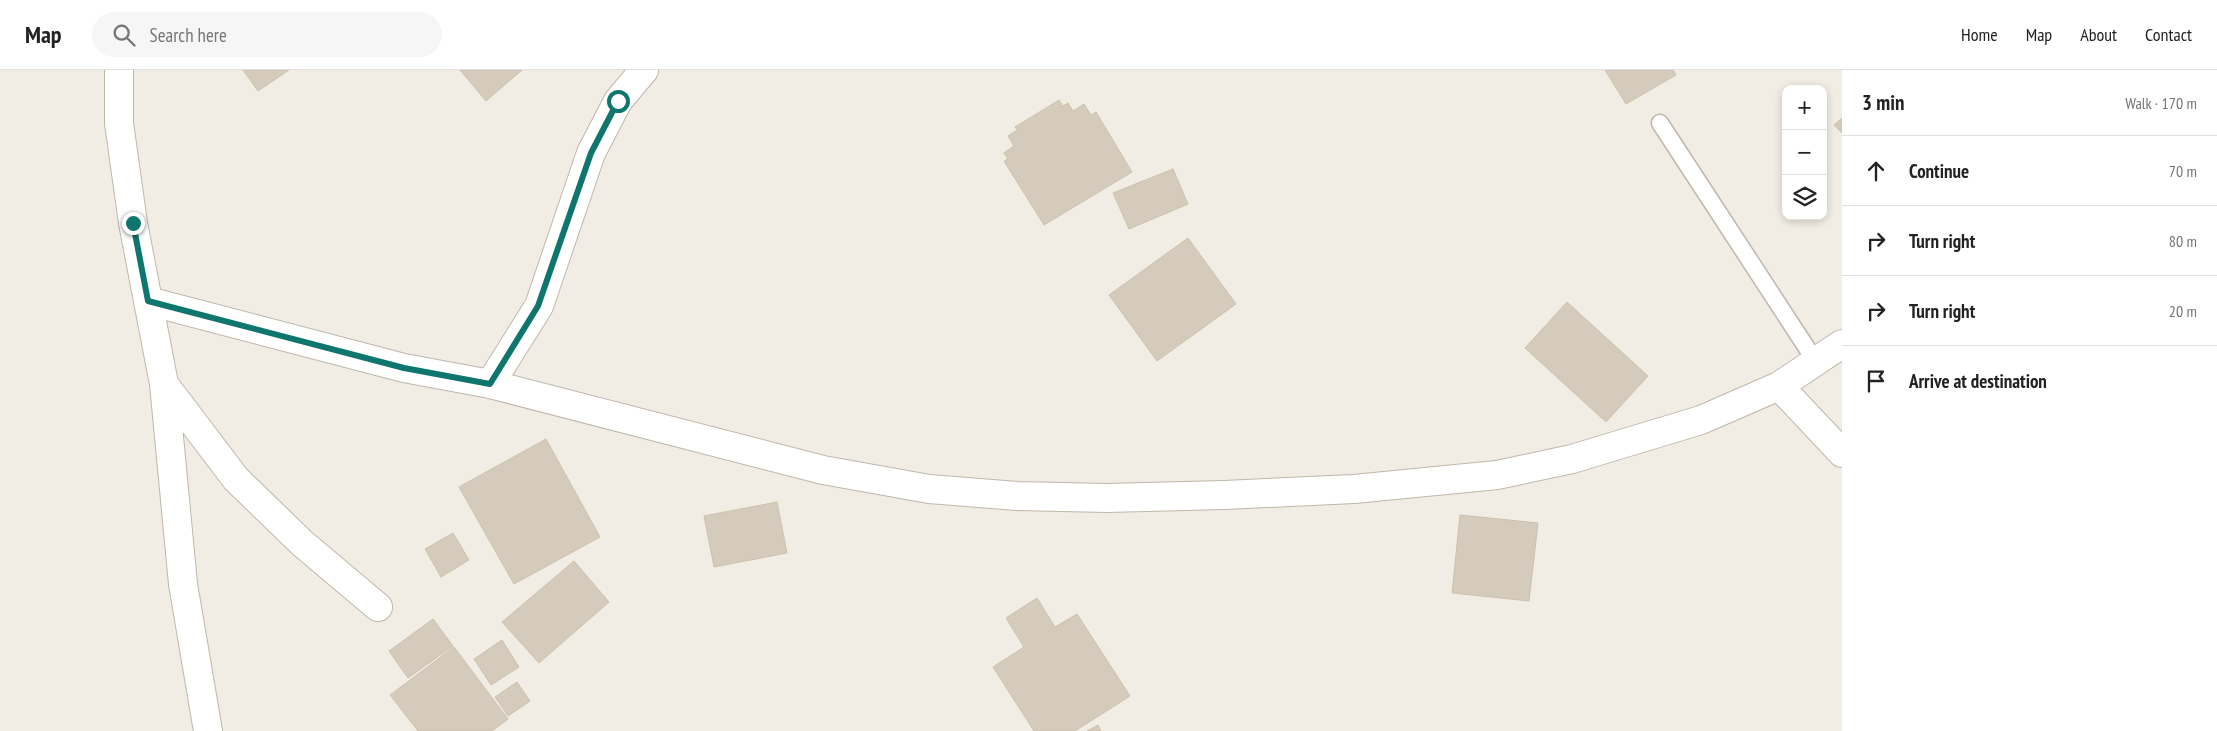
<!DOCTYPE html>
<html lang="en">
<head>
<meta charset="utf-8">
<style>
  body { margin:0; font-family:"PT Sans Narrow",sans-serif; background:#f6f6f6; color:#222 }
  .controls { position:absolute; right:15px; top:15px; display:grid; overflow:hidden; border-radius:10px; box-shadow:0 2px 8px #0003 }
  .controls button { width:45px; height:45px; display:grid; place-items:center; padding:0; border:0; border-bottom:1px solid #e0e0e0; background:#fff; color:#222; font:25px sans-serif }
  .stop { position:absolute; width:15px; height:15px; margin:-11px; border:4px solid #0f766e; border-radius:50%; background:#fff }
  .stop.end { background:#0f766e; border-color:#fff; box-shadow:0 1px 5px #0008 }
  .list { margin:0; padding:0; list-style:none }
  h2 { display:flex; justify-content:space-between; align-items:center; height:65px; margin:0; padding:0 20px; font-size:21px }
  h2 small { font-size:16px; font-weight:400; color:#767676 }
  .list li { display:grid; grid-template-columns:32px 1fr auto; gap:15px; align-items:center; box-sizing:border-box; height:70px; padding:0 20px; border-top:1px solid #e0e0e0 }
  .list b { display:block; font-size:19px; white-space:nowrap }
  .list em { font-size:16px; font-style:normal; color:#767676 }
  .icon { flex:none; width:28px; height:28px; fill:none; stroke:currentColor; stroke-width:2; stroke-linecap:round; stroke-linejoin:round }
  .map { position:relative; flex:none; width:1842px; height:661px; overflow:hidden }
  header { display:flex; align-items:center; gap:30px; box-sizing:border-box; height:70px; padding:0 25px; background:#fff; border-bottom:1px solid #e0e0e0 }
  header strong { font-size:24px }
  nav { display:flex; gap:28px; margin-inline-start:auto; font-size:18px }
  .search { width:350px; height:45px; background:#f6f6f6; display:flex; align-items:center; gap:12px; box-sizing:border-box; padding:0 18px; border-radius:28px; color:#767676; font-size:19px }
  main { display:flex }
  aside { flex:1; background:#fff }
  .map>svg:first-child { display:block }
</style>
</head>
<body>
<header>
<strong>Map</strong>
<div class="search"><svg class="icon" aria-label="search" viewBox="0 0 24 24"><circle cx="10" cy="10" r="6"/><path d="M15 15l6 6"/></svg>Search here</div>
<nav><a>Home</a><a>Map</a><a>About</a><a>Contact</a></nav>
</header>
<main>
<div class="map">
<svg width="1842" height="661" viewBox="0 0 1842 661">
  <rect width="100%" height="100%" fill="#f1ede4"/>
  <!-- building -->
  <path fill="#d5cbbd" stroke="#cdc0ae" d="M243 0H289L258 21Z
    M460 0H522L486 31Z
    M1605 0H1673L1676 5 1626 34Z
    M1059 30 1063 36 1068 33 1073 41 1084 34 1091 45 1096 42 1132 102 1044 155 1004 91 1008 89 1004 83 1014 76 1008 66 1017 60 1015 57Z
    M1842 48V63L1834 55Z
    M1173 99 1188 134 1129 159 1113 123Z
    M1188 168 1236 234 1157 291 1109 225Z
    M1567 232 1648 306 1606 352 1525 278Z
    M546 369 600 467 514 514 459 417Z
    M777 432 787 483 714 497 704 446Z
    M1460 445 1538 453 1529 531 1452 523Z
    M453 463 469 490 441 507 425 479Z
    M574 491 609 532 539 593 502 552Z
    M1037 528 1055 557 1077 544 1130 626 1075 661H1034L993 597 1024 577 1006 548Z
    M433 549 453 576 408 608 389 581Z
    M502 570 519 597 491 615 474 589Z
    M454 577 508 649 492 661H418L390 625Z
    M517 612 530 631 508 646 495 627Z
    M1098 655 1101 661H1087Z"/>
  <g fill="none" stroke-linecap="round" stroke-linejoin="round">
    <defs>
      <path id="service" d="M1660 53 1816 292"/>
      <path id="minor" d="M119 0V53L133 153 164 314 183 514 208 661
        M148 231 404 298 490 314 823 400 929 419 1017 426 1107 428 1224 425 1354 419 1497 405 1572 389 1701 350 1779 316 1842 274
        M164 314 236 409 302 473 378 537
        M490 314 539 236 591 83 618 31 644 0
        M1779 316 1842 383"/>
    </defs>
    <!-- service casing -->
    <use href="#service" stroke="#bfb7aa" stroke-width="19"/>
    <!-- minor casing -->
    <use href="#minor" stroke="#bfb7aa" stroke-width="30"/>
    <!-- service -->
    <use href="#service" stroke="#fff" stroke-width="16"/>
    <!-- minor -->
    <use href="#minor" stroke="#fff" stroke-width="28"/>
  </g>
  <g fill="none" stroke-linecap="round" stroke-linejoin="round">
    <!-- route -->
    <path stroke="#0f766e" stroke-width="6" d="M133 153 148 231 404 298 490 314 538 236 591 83 618 31"/>
  </g>
</svg>
<div class="controls">
<button>+</button>
<button>−</button>
<button><svg class="icon" aria-label="layers" viewBox="0 0 24 24"><path d="M12 4l9 5-9 5-9-5zM3 14l9 5 9-5"/></svg></button>
</div>
<div class="stop" style="left:618px;top:31px"></div>
<div class="stop end" style="left:133px;top:153px"></div>
</div>
<aside>
<h2>3 min<small>Walk · 170 m</small></h2>
<ul class="list">
<li><svg class="icon" aria-label="ahead" viewBox="0 0 24 24"><path d="M12 20V5M6 11l6-6 6 6"/></svg><div><b>Continue</b></div><em>70 m</em></li>
<li><svg class="icon" aria-label="right" viewBox="0 0 24 24"><path d="M7 20v-9h11M14 6l5 5-5 5"/></svg><div><b>Turn right</b></div><em>80 m</em></li>
<li><svg class="icon" aria-label="right" viewBox="0 0 24 24"><path d="M7 20v-9h11M14 6l5 5-5 5"/></svg><div><b>Turn right</b></div><em>20 m</em></li>
<li><svg class="icon" aria-label="arrive" viewBox="0 0 24 24"><path d="M6 21V4h12l-3 4 3 4H6"/></svg><div><b>Arrive at destination</b></div></li>
</ul>
</aside>
</main>
</body>
</html>
